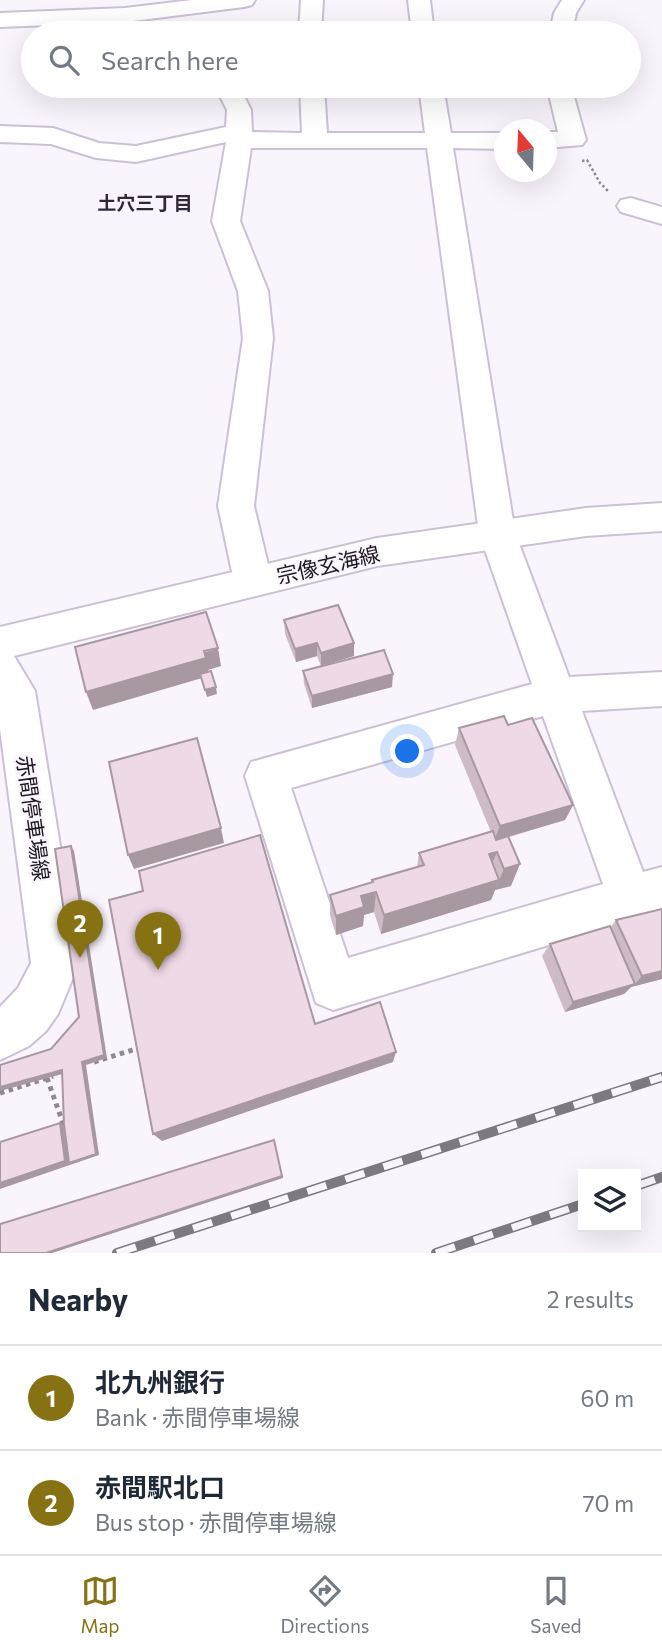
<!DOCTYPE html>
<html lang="en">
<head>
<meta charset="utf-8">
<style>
  body { margin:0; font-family:Commissioner,"Noto Sans JP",sans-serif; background:#f6f6f7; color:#1f2937 }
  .controls { position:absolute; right:21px; bottom:21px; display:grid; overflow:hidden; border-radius:0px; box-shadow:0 7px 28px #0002 }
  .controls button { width:63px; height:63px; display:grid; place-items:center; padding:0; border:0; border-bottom:2px solid #e0e1e3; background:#fff; color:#1f2937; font:35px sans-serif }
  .compass { position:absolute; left:494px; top:119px; width:63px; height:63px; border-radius:50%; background:#fff; box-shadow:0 7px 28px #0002; rotate:341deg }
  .you { position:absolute; left:408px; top:752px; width:24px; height:24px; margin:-18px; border:5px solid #fff; border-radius:50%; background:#1a73e8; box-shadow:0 0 0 10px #1a73e833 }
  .badge { display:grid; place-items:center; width:46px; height:46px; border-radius:50%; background:#867213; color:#fff; font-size:23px; font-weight:700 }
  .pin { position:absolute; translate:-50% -58px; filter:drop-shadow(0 2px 4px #0008) }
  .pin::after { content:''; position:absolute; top:37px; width:24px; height:21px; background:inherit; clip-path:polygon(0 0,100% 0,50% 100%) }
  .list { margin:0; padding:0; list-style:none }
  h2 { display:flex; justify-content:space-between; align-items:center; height:91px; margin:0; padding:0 28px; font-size:30px }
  h2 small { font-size:23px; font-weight:400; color:#747a83 }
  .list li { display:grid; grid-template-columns:46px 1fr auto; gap:21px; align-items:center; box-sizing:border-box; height:105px; padding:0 28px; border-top:2px solid #e0e1e3 }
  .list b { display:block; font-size:26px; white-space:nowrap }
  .list p { margin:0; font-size:23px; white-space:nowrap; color:#747a83 }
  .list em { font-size:23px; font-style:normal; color:#747a83 }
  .icon { flex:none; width:38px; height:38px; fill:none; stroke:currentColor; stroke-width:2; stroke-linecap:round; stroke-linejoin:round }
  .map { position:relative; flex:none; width:662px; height:1253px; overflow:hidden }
  .search { position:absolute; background:#fff; box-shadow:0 7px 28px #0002; left:21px; right:21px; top:21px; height:77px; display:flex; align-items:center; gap:18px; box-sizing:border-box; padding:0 24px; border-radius:38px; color:#747a83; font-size:26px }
  .sheet { height:301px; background:#fff }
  nav { display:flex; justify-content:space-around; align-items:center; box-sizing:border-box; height:98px; border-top:2px solid #e0e1e3; background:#fff; font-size:19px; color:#747a83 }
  nav a { display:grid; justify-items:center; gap:4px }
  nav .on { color:#867213 }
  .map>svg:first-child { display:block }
</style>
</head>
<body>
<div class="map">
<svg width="662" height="1253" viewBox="0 0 662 1253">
  <rect width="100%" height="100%" fill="#faf5fd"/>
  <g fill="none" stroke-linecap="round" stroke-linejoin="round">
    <defs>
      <path id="minor" d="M192 0H255L252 5 244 7 125 22 0 27V13L125 8Z
        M301 0H323L321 33H299Z
        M408 0H430L434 33H412Z
        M562 0H584L576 13 572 33H550L554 13Z
        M215 86H239L251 110 252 132 302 133 300 86H324L327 133H425L419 86H443L451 133H504V149L453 148 515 533 569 677 662 672V706L582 711 643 872 662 867V911L333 1010 316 1003 245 776 251 762 532 684 479 533 427 148H251L240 221 268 291 273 338 254 506 272 581 266 592 253 596 240 592 234 581 218 506 243 338 238 291 212 221 226 142 136 162 96 158 51 144 0 142V126L53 128 99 143 136 146 226 127 227 110ZM543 716 603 884 348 958 291 788Z
        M547 86H571L586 140 582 145 546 148V132H558Z
        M631 198 662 207V224L621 212 617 206 621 200Z"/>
      <path id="major" d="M662 503V531L586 536 377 566 14 656 35 691 79 963 58 1014 46 1031 29 1046 0 1060V1007L18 988 31 963 0 729V627L377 538 586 508Z"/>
    </defs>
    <!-- minor casing -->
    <use href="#minor" stroke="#ccc1d4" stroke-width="4"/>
    <!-- major casing -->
    <use href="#major" stroke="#ccc1d4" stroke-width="4"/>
    <!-- path-far1 -->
    <path stroke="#8e8990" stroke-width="2.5" stroke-dasharray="2.5 2.5" stroke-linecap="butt" d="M582 161 587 160 600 183 609 192"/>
    <!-- path -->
    <path stroke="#8e8990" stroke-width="5" stroke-dasharray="4.5 4.5" stroke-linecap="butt" d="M94 1062 142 1047
      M47 1078 65 1129
      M0 1093 53 1076"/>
    <!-- minor -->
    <use href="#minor" fill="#fff" fill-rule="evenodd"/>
    <!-- major -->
    <use href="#major" fill="#fff" fill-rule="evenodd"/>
    <defs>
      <path id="rail" d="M636 1186 662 1177
        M117 1253 662 1077
        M436 1253 583 1204"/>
    </defs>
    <!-- rail casing -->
    <use href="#rail" stroke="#7e7980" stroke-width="10"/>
    <!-- rail -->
    <use href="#rail" stroke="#faf5fd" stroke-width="7" stroke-dasharray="20" stroke-linecap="butt"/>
  </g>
  <!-- wall -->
  <path fill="#cdbbc6" d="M284 620 354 656 321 666 317 656 296 662 285 634Z
    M303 671 392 687 312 708 304 684Z
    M508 725 573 805 565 820 509 837 511 886 495 890 491 900 381 934 374 912 364 915 363 926 336 935 330 915V895L372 882V880L417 867 419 853 491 832 455 745 459 728Z
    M662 909V979L631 987 624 994 565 1012 542 956 550 944 610 928 616 920Z"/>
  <!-- shaded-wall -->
  <path fill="#a798a1" d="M317 643V656L296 662 295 649Z
    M354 643V656L321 666V653Z
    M218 648 221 666 208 670 209 676 93 710 86 692Z
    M393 674 392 687 312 708V696Z
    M216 687 217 694 207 697 205 690Z
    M573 805 565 820 494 841 500 826Z
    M221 828 224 843 134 869 128 855Z
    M71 846 74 851 107 1058 86 1065 99 1155 0 1189V1183L60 1123 67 1127 82 1062Z
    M497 852 488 873 489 854Z
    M520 864 511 886 495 890 504 869Z
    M499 880 491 900 381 934 384 915Z
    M376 892 374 912 364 915 363 926 336 935V916L361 896Z
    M662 971V979L631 987 624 994 565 1012 573 1002 635 984 642 976Z
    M396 1052 393 1062 162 1141 153 1134Z
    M62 1070 66 1073 0 1091V1087Z
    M274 1140 283 1178 52 1253H46Z"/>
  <!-- building -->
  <path fill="#eed9e6" stroke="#a798a1" stroke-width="2" d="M338 605 354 643 321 653 317 643 295 649 284 620Z
    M206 612 218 648 204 651 206 658 86 692 75 647Z
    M384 650 393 674 312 696 303 671Z
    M211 671 216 687 205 690 200 674Z
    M504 716 508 725 532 718 573 805 500 826 459 728Z
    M197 738 221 828 128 855 109 762Z
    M493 831 496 840 508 836 520 864 504 869 497 852 489 854 499 880 384 915 376 892 361 896 364 907 336 916 330 895 373 882 372 880 424 865 419 853Z
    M260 835 315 1024 380 1002 396 1052 153 1134 109 900 143 891 139 871Z
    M71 846 104 1055 82 1062 96 1154 69 1163 64 1125 62 1070 0 1087V1065L51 1049 79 1017 55 849Z
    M662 909V971L642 976 616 920Z
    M610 926 635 984 573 1002 550 944Z
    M60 1123 65 1161 0 1183V1142Z
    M274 1140 282 1176 46 1253H0V1224Z"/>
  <g text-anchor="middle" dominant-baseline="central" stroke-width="5" stroke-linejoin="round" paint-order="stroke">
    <!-- far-neighbourhood labels -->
    <g font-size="19" font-weight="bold" fill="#322938" stroke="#faf5fd">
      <text x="145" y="202">土穴三丁目</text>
    </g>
    <!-- street labels -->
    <g font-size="21" fill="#1d191f" stroke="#faf5fd">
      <text transform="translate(328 564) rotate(-13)">宗像玄海線</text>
      <text transform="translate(34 818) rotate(82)">赤間停車場線</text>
    </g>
  </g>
</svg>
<div class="controls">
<button><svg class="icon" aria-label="layers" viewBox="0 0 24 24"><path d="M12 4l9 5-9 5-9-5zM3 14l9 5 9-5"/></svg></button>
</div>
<svg class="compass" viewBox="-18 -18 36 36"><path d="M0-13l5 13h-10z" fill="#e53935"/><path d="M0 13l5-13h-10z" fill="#747a83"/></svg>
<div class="you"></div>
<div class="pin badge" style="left:158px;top:970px">1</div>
<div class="pin badge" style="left:80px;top:958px">2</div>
<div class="search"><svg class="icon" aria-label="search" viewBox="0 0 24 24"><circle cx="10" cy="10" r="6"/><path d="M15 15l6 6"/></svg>Search here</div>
</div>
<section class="sheet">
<h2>Nearby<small>2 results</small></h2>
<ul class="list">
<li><span class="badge">1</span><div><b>北九州銀行</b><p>Bank · 赤間停車場線</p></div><em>60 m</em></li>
<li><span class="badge">2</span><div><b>赤間駅北口</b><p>Bus stop · 赤間停車場線</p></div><em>70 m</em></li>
</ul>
</section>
<nav>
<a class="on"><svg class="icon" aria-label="map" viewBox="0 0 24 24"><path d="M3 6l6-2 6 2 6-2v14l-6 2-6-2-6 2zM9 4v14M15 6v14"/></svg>Map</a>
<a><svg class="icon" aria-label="directions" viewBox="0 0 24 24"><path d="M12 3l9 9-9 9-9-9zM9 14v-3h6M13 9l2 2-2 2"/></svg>Directions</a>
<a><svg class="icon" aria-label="saved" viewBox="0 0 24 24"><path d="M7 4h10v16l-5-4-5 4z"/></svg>Saved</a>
</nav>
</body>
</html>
